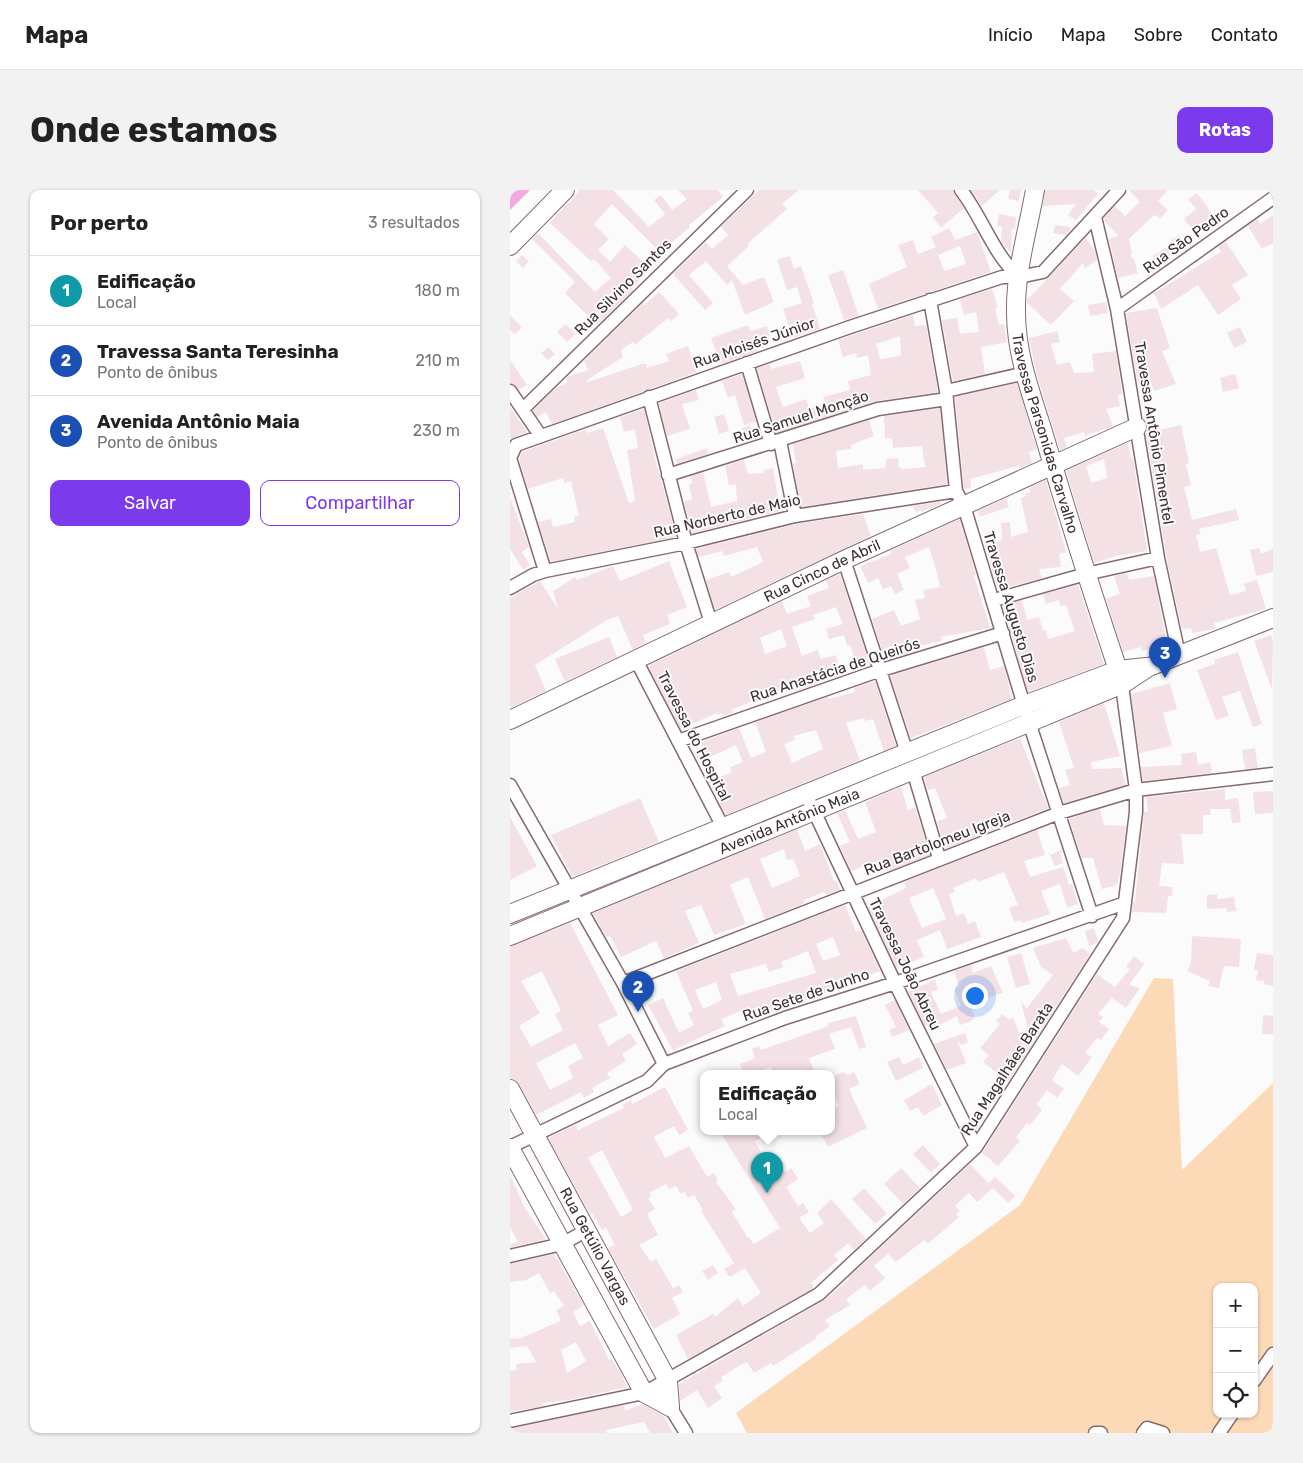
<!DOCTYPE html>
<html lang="pt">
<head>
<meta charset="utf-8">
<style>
  body { margin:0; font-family:Rubik,sans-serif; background:#f2f2f2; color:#222 }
  .controls { position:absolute; right:15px; bottom:15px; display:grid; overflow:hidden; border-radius:10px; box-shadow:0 1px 4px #0004 }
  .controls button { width:45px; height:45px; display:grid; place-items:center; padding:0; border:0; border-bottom:1px solid #e0e0e0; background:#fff; color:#222; font:25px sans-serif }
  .you { position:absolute; left:464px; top:805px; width:18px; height:18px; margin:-12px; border:4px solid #fff; border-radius:50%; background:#1a73e8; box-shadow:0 0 0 8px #1a73e833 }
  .badge { display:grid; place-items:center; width:32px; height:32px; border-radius:50%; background:#7c3aed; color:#fff; font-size:16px; font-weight:700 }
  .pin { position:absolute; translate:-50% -41px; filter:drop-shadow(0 1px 2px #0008) }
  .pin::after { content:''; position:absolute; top:26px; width:18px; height:15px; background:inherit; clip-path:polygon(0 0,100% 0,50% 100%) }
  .popup { position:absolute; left:190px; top:880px; width:135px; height:65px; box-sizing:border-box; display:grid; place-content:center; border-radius:10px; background:#fff; filter:drop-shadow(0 1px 4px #0005); font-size:16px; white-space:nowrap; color:#767676 }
  .popup b { font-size:19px; color:#222 }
  .popup::after { content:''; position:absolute; left:50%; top:100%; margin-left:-10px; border:10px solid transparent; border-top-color:#fff }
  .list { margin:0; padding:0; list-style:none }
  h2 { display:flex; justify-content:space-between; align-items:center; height:65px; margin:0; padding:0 20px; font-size:21px }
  h2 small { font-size:16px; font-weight:400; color:#767676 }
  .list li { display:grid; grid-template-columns:32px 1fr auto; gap:15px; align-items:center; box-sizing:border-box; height:70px; padding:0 20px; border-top:1px solid #e0e0e0 }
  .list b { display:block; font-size:19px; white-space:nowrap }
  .list p { margin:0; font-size:16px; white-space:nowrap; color:#767676 }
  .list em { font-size:16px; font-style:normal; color:#767676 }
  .actions { display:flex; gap:10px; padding:15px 20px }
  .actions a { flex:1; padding:11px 0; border:1px solid #7c3aed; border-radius:10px; text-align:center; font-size:18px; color:#7c3aed }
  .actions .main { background:#7c3aed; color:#fff }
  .icon { flex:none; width:28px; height:28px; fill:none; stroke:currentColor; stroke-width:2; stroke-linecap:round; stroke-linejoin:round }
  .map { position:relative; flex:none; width:763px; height:1243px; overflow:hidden; border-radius:10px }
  header { display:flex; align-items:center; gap:30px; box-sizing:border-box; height:70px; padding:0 25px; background:#fff; border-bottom:1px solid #e0e0e0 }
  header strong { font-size:24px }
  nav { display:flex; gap:28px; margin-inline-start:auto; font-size:18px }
  .intro { display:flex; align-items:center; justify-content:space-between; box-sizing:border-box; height:120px; padding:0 30px }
  h1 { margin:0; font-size:35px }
  .button { padding:12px 22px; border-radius:10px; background:#7c3aed; color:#fff; font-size:18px; font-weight:700 }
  main { display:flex; gap:30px; padding:0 30px }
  aside { flex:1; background:#fff; border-radius:10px; box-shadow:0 1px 4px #0004 }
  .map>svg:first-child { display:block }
</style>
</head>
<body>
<header>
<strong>Mapa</strong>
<nav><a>Início</a><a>Mapa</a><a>Sobre</a><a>Contato</a></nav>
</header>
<div class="intro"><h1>Onde estamos</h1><a class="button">Rotas</a></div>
<main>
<aside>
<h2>Por perto<small>3 resultados</small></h2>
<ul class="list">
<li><span class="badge" style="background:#0f9aa8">1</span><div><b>Edificação</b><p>Local</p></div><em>180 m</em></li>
<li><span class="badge" style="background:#1a4fb4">2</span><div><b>Travessa Santa Teresinha</b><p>Ponto de ônibus</p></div><em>210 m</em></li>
<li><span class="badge" style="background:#1a4fb4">3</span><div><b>Avenida Antônio Maia</b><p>Ponto de ônibus</p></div><em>230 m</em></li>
</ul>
<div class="actions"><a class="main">Salvar</a><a>Compartilhar</a></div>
</aside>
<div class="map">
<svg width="763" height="1243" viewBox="0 0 763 1243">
  <rect width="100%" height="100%" fill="#fbfbfb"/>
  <!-- green -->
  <path fill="#fddab7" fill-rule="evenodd" d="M644 788 663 789 672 980 763 893V1243H237L226 1223 510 1015ZM707 1097H744V1224H707Z"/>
  <!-- water -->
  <path fill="#f5a9db" d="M0 0H20L0 20Z"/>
  <!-- building -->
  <path fill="#f4e1e5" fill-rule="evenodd" d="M70 0H103L139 37 155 24 144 10 151 5 162 20 177 9 168 0H208L213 7 179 35 180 37 150 62 102 14 84 34 99 49 88 60 100 72 115 55 140 78 122 99 123 100 87 135 55 103 65 92 22 49 28 43 85 102 101 88 84 69 81 71 40 33Z
    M249 0H289L272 14 277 19 237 54 239 56 217 76 233 95 254 87 264 112 235 125 222 90 217 95 196 71 179 85 203 113 195 120 163 84 196 52 202 59 218 45 211 37Z
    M408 0H443L454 18 431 38 423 27 428 23Z
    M461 0H490L472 16Z
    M500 0H511L509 11 498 9Z
    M535 0H584L588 4 566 30 558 25 566 14 533 16Z
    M619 0H658L648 11 658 20 651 28 644 25 619 49 622 63 620 65 624 69 628 83 608 88 599 49 609 46 595 32 594 28 605 16 615 26 630 12Z
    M687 3 708 32 700 38 696 33 684 42 674 29 686 19 678 9Z
    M489 24 506 27 505 39H502L501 63 491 51 492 37 487 36Z
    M763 25V53L752 59 738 36 747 29 750 34Z
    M545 35 561 37 560 40 556 45 543 43Z
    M439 38 445 50 467 42 481 82 368 119 359 94 397 77 388 55 403 50 408 64 426 57 421 47ZM450 56 456 74 434 81 428 65Z
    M669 45 676 57 657 69 659 72 651 77 643 66 663 53 661 50Z
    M576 48 585 61 587 70 575 78 573 73 550 99 564 111 541 135 517 113V110Z
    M716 52 738 85 722 95 731 109 708 125 688 95 651 119 644 103 711 62 708 57Z
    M12 65 19 71 13 78 6 71Z
    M280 66 284 79 291 76 304 113 302 114 310 139 283 148 273 119 292 113 287 97 277 100 267 70Z
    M333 80 349 126 334 130 318 85Z
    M482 99 488 117 485 118 489 135 494 134 497 152 471 157 475 184 443 191 432 130 447 128 450 144 469 142 466 122 454 125 450 109Z
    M149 102 169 124 161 131 158 128 125 155 123 152 111 160 113 167 77 190 78 192 132 174H136L137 178 159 171 156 164 178 156 187 182 42 234 36 222 27 227 23 220 47 197 57 193 56 188 59 186 78 180 74 171 133 113 134 115Z
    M596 112 598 123 580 126 578 115Z
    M647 118 660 158 652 161 666 194 644 201 640 189 628 193 616 123Z
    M0 125 12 137 5 144 0 140Z
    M403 125 405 136 416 135 428 202 366 211 266 243 247 178 260 174 261 179 290 171 295 188 266 197 273 217 296 209 299 219 315 213 313 207 340 200 338 191 361 185 358 165 347 168 346 163 333 167 328 150ZM390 146 391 166 370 169 366 154Z
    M56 134 66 144 57 152 47 142Z
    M238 135 241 141 257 136 260 148 245 153 248 161 211 174 201 148Z
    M730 137 737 152 724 158 717 143Z
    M547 141 550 152 541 154 547 175 560 172 564 183 584 182 582 164 606 161 612 204 608 205 610 216 596 219 603 236 575 246 574 242 554 248 557 257 550 260 526 182 519 148Z
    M39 157 45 164 38 170 31 163Z
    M0 170 17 195 9 200 0 193Z
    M232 184 246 232 234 235 225 205 218 208 212 191Z
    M725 184 729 198 713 202 710 188Z
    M507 193 527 259 519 262 522 273 510 278 509 276 460 289 461 298 454 299 445 207Z
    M186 200 189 210 172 214 180 239 157 246 149 213Z
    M0 217 17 242 1 249 0 247Z
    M430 218 437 294 291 317 283 274 286 273 283 254 359 230 364 246 341 255V259L326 261 328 278 353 274V280L374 278 375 280 376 269 388 268 389 277 392 279 415 277 412 256 383 258 382 248H375L374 226Z
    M134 219 147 278H148L166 347 41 372 28 332 41 329 43 337 65 332 64 327 69 326 61 291 54 293 53 288 18 299 9 269 12 262 68 242 76 240 77 243 93 238 119 313 125 311 117 260 128 258 125 239 114 242 110 227Z
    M214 224 219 241 209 244 204 227Z
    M240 235 245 249 237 252 232 238Z
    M671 235 679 273 676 274 681 295 674 297 682 330 726 319 729 330 689 339 690 344 686 345 690 362 706 358 720 405 736 401 734 394 747 390 756 419 704 433 705 439 682 443 681 438 672 439 657 370 636 243Z
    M617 253 621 268H623L637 361 606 366 584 373 556 281ZM594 269 597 288 581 293 576 276Z
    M197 258 198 264 167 274 166 269Z
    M234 270 238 284 254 283 253 280 263 278 270 321 182 343 174 311 182 310 179 294 182 293 181 286 193 282 201 317 227 311 226 294 219 295 215 276Z
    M536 290 556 362 549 364 551 377 529 379 532 388 488 400 475 355 492 350 491 333 500 332 501 347 518 342 511 308 516 306 515 303 520 302 519 298Z
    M0 308 19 357 12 362 20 375 13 380 0 359Z
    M496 308 499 317 469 327 468 321Z
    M430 312 431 314 411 322V320L405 322 403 316Z
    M353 324 361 346 205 420 196 390 219 382 221 387 253 372 247 357 214 366 212 361 189 367 186 359 287 334Z
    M450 329 451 334 448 335H451L466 385 464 386 480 438 431 447 432 451 410 456 411 459 391 466 387 454 372 460 362 429 384 420 391 436 410 429 405 410 415 408 413 400 430 397 427 383 419 357 395 367 400 378 387 384 394 400 385 404 381 396 373 399 368 388 358 393 350 376 381 364 380 361Z
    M749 358 751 364 763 359V382L746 386 740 360Z
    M159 371 177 417 157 425 160 434 133 445 136 453 123 460 108 426 97 430 25 475 36 501 0 518V408L30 391 48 419 43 401 65 387 67 390 103 376 110 391Z
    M617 383 619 390 644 386 657 454 632 461 631 457 613 462 596 409 610 404 604 386Z
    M330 384 359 473 347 477 340 455 337 456 334 445 319 449 316 439 333 434 326 417 303 425 305 429 282 437 292 466 308 460 311 469 326 465 331 485 285 501 284 497 274 500 222 519 223 523 214 526 212 523 207 525V523L171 539 138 476 272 411 277 424 301 416 297 406 319 398 316 390ZM271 439 277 456 255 464 250 448Z
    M568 395 594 474 518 502 493 416 512 410 517 430 529 427 533 441 536 440 538 449 565 441 556 415 550 416 549 410 536 414 533 404Z
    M761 445 763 452 762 499 744 451Z
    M99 447 107 467 55 492 45 469Z
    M474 457 480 480 494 476 502 509 401 548 380 486Z
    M728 462 752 534 743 537 730 501 712 507 719 526 706 530 687 480 705 474 704 470Z
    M365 491 386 556 374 561 363 529 355 531 354 528 336 533 350 570 216 625 199 592 222 582 220 577 233 572 226 555 189 572 183 562 193 557 191 552 229 538 241 568 256 562 245 532 318 507 319 509 345 502 344 498ZM306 540 313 559 282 573 274 554 285 550 284 546Z
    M660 493 667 519 653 523 662 556 629 563 621 504Z
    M594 513 610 566 581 572 582 579 611 578 616 595 554 613 549 598 560 595 555 580 564 578 549 532Z
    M510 548 538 618 435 659 427 631 437 628 425 598 418 600 414 587Z
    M745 558 748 578 735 579 732 560Z
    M686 562 688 575 700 572 702 583 633 591 631 577 672 575 671 564Z
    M391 597 398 620 405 617 420 665 379 681 375 668 341 681 330 656 340 652 327 623 335 620 348 649 366 642 355 612Z
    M715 599V610L728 608 731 632 722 633 720 619H700L701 625H693V644H671L674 674 652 673 649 696 663 697 662 706H658L656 723 622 722 623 713H625L634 622 638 621 636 607Z
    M763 601V623L745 624 743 602Z
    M130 608 149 652 62 687 41 645Z
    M590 619 594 635 616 636 610 683 607 695 592 699 583 668H572L559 629Z
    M0 627 27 676 0 690Z
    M287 639 295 661 310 654 324 691 326 690 330 700 316 705 314 702 294 710 295 713 255 729 238 687 220 695 236 734 204 745 191 715 175 721 189 753 154 768 146 751 111 767 100 746 96 747 83 723ZM274 659 277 670 283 669 290 686 262 698 250 669Z
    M527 640 535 665 514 671 520 687 553 677 559 695 562 694 568 714 557 718 550 694 531 701 540 724 512 733 510 730 504 732 499 718 508 715 494 682 468 692 466 688 443 698 445 702 439 704 446 726 454 723 458 734 465 731 471 747 437 759 430 740 407 750 414 767 387 778 358 717 396 698 394 692ZM423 698 436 729 412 738 399 708Z
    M552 660 553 663H550L553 673 545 676 540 665Z
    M707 704V709L724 707 726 721 717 722V718L697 719V705Z
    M335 715 346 742 351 740 370 781 302 808 242 827 238 818 211 829 215 836 163 860 138 815 153 808 169 843 184 835 178 823 183 821 166 781ZM323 747 330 765 313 771 306 754ZM298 761 306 783 228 806 220 784 256 774 259 782 273 777 271 772ZM206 792 212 810 193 819 185 800Z
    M60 733 108 825 88 835 98 856 120 843 127 854 112 864 116 871 97 883 100 888 82 898 84 902 74 908 71 902 26 925 9 894 0 888V756ZM32 781 51 821 45 824 53 840 21 857 9 836 30 823 11 791ZM65 853 73 868 58 876 63 888 40 900 26 873Z
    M584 738 588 752 579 756 575 741Z
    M682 746 731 749 729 777 714 776 709 798 698 796 700 791 677 781 681 773Z
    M556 748 563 763 573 758 580 764 498 892 473 872 479 865 470 858 490 834 486 831 492 824 500 830 503 827 509 843 518 839 511 812 517 818 543 785 531 777 523 758Z
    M511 763 520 794 506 798 497 767Z
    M747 763 763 765V796L754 794V791L746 790 748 780H744Z
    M624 766 634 774 619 795 630 798 616 818 602 808 588 824 593 827 589 832 599 839 591 850 587 848 575 863 582 867 568 886 552 874 542 890 554 899 547 908 537 900 527 914 532 920 520 935 517 933 506 947 510 951 488 976 472 963 587 784 605 797 620 779 616 777Z
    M461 775 463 783 481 776 493 803 460 813 465 828 459 832 450 835 447 826 425 837 423 833 415 836 398 801 425 790 428 800 421 802 431 824 451 816 444 798 449 796 444 781Z
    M385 810 399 840 382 847 379 840 386 837 375 815Z
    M753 825 763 826V844H752Z
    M346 826 356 857 349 859 341 837 319 844 325 859 299 868 304 881 296 884H264L261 877 243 884H234L230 874 245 868 242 859 249 856 251 860 319 836 318 833Z
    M455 843 458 852 452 855 447 850 456 873 437 880 424 854Z
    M389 867 393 875 409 867 413 878 386 891 377 872Z
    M333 882 338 885 344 882 350 894 339 899 357 938 318 957 310 942H321V920L329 916 321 898V888Z
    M422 894 432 915 413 926 408 917 400 921 394 910Z
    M155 897 178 940 169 945 164 936 144 947 155 968 179 956 197 987 204 983 208 990 206 992 226 1019 222 1022 238 1048 239 1047 244 1054 270 1038 210 942H262L245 951 261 981 270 975 275 982 281 978 288 989 276 997 288 1016 293 1013 299 1022 289 1028 300 1043 314 1033 307 1023 321 1009 356 1049 344 1060 338 1053 324 1065 328 1070 301 1093 304 1098 178 1169 166 1145 203 1124 205 1127 228 1108 233 1116 251 1103 235 1078 220 1087 214 1079 224 1073 191 1021 193 1020 184 1005 178 1008 175 1002 171 1004 166 996 159 999 156 994 139 1003 141 1007 138 1008 145 1019 137 1024 148 1045 129 1055 141 1072 146 1069 163 1098 169 1095 173 1102 162 1108 170 1124 144 1139 98 1058 105 1055 96 1038 92 1040 82 1023 80 1024 38 948 65 935 68 940 114 918 112 915 121 910 122 914ZM92 960 123 1020 111 1027 78 968Z
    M413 955 430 974 421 983 403 964Z
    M460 974 483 998 467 1012 459 1003 445 1016 450 1021 446 1025 449 1027 418 1054 414 1050 386 1072 378 1064 364 1076 375 1088 360 1101 355 1095 336 1109 340 1115 315 1130 320 1136 306 1146 307 1148 263 1176 261 1173 244 1183 237 1172 229 1176 211 1187 213 1191 204 1196 212 1208 198 1218 187 1200 170 1211 169 1194 314 1110 339 1090 338 1088Z
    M391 978 410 998 393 1014 374 994Z
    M0 985 15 1018 36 1049 0 1058V1054L8 1052 0 1037Z
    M485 987 505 1006 498 1013 478 993Z
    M354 998 377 1024 365 1034 342 1009Z
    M44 1064 74 1115 63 1122 70 1136 80 1131 99 1170 101 1169 111 1183 117 1197 59 1210 33 1213V1216L0 1222V1181L7 1180 6 1174 26 1172 17 1156 0 1158V1149L11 1148 48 1132 51 1130 46 1120 54 1116 44 1101 40 1103 29 1083 16 1090 0 1092V1074ZM66 1152 76 1171 57 1183 51 1160Z
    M203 1075 208 1083 198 1090 192 1081Z
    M132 1214 154 1226 163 1243H140L134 1232 96 1240 97 1243H0V1239L114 1215 115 1221Z"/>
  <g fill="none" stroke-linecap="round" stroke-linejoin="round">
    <defs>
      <path id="street" d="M451 0C472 27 483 64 509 87
        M585 27 607 119 648 368 669 465
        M420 110 436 201 446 301 454 316 519 532 582 726
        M607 119 763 8
        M237 173 261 254
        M0 201 30 245
        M436 201 516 183
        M139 207 176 353 201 433
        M13 219 237 0
        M270 251 285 326
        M158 285 368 219 437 209
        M334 370 397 563
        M35 381 0 268 6 255 340 137 492 87H509L533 82 609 0
        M0 398 23 385 35 381 176 353 285 326 446 301
        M484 410 576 384 648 368
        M126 470 213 637
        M168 551 368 481 493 443
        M403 580 429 668
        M0 595 113 793 154 874
        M296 604 385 793 466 957
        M113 793 549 623 626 600 763 584
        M0 957 137 891 154 874 275 828 385 793 615 713
        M0 1066 52 1054 77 1040
        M744 1191 763 1164
        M160 1217 176 1243
        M0 1231 134 1203 309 1104 466 957 613 728 626 622V600L611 488
        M585 1243H591
        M633 1243 637 1238 653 1243
        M709 1243 722 1224"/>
      <g id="secondary">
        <path id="s1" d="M525 0C518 40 505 82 506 123 506 165 522 206 534 245 557 324 582 402 608 480"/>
        <path d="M0 56 55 0"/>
        <path id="s2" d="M0 530 334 370 627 237"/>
        <path d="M0 724 514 515 608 480 636 477"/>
        <path id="s3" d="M0 746 613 494 639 477 763 428"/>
        <path id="s4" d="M0 899 158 1191 160 1217"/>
        <path d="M0 958 134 1203 160 1217"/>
      </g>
    </defs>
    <!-- street casing -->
    <use href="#street" stroke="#846c6a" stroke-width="15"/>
    <!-- secondary casing -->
    <use href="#secondary" stroke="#846c6a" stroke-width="20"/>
    <!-- street -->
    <use href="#street" stroke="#fff" stroke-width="12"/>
    <!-- secondary -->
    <use href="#secondary" stroke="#fff" stroke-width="18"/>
  </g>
  <g text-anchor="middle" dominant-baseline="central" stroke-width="4" stroke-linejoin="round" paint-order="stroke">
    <!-- street labels -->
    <g font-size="15" fill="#3a302f" stroke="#fbfbfb">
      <text transform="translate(676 50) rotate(-36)">Rua São Pedro</text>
      <text transform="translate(113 97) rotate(-45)">Rua Silvino Santos</text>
      <text transform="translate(244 153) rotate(-19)">Rua Moisés Júnior</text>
      <text transform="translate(291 227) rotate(-18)">Rua Samuel Monção</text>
      <text stroke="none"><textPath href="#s1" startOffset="249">Travessa Parsonidas Carvalho</textPath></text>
      <text transform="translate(644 243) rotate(81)">Travessa Antônio Pimentel</text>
      <text transform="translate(217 326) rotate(-13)">Rua Norberto de Maio</text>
      <text stroke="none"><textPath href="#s2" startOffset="346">Rua Cinco de Abril</textPath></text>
      <text transform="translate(501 417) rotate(73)">Travessa Augusto Dias</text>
      <text transform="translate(325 480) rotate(-18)">Rua Anastácia de Queirós</text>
      <text transform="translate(184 546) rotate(63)">Travessa do Hospital</text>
      <text stroke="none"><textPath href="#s3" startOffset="302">Avenida Antônio Maia</textPath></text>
      <text transform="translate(427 653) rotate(-21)">Rua Bartolomeu Igreja</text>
      <text transform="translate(395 774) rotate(64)">Travessa João Abreu</text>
      <text transform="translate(296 805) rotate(-19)">Rua Sete de Junho</text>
      <text transform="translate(497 879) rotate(-57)">Rua Magalhães Barata</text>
      <text stroke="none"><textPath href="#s4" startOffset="179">Rua Getúlio Vargas</textPath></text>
    </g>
  </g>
</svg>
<div class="controls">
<button>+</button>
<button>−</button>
<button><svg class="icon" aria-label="locate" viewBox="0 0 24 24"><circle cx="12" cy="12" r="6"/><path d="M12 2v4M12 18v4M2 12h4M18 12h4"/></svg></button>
</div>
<div class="you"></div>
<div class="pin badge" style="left:257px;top:1003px;background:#0f9aa8">1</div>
<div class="popup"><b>Edificação</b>Local</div>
<div class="pin badge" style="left:128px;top:822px;background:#1a4fb4">2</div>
<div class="pin badge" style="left:655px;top:488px;background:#1a4fb4">3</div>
</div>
</main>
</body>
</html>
